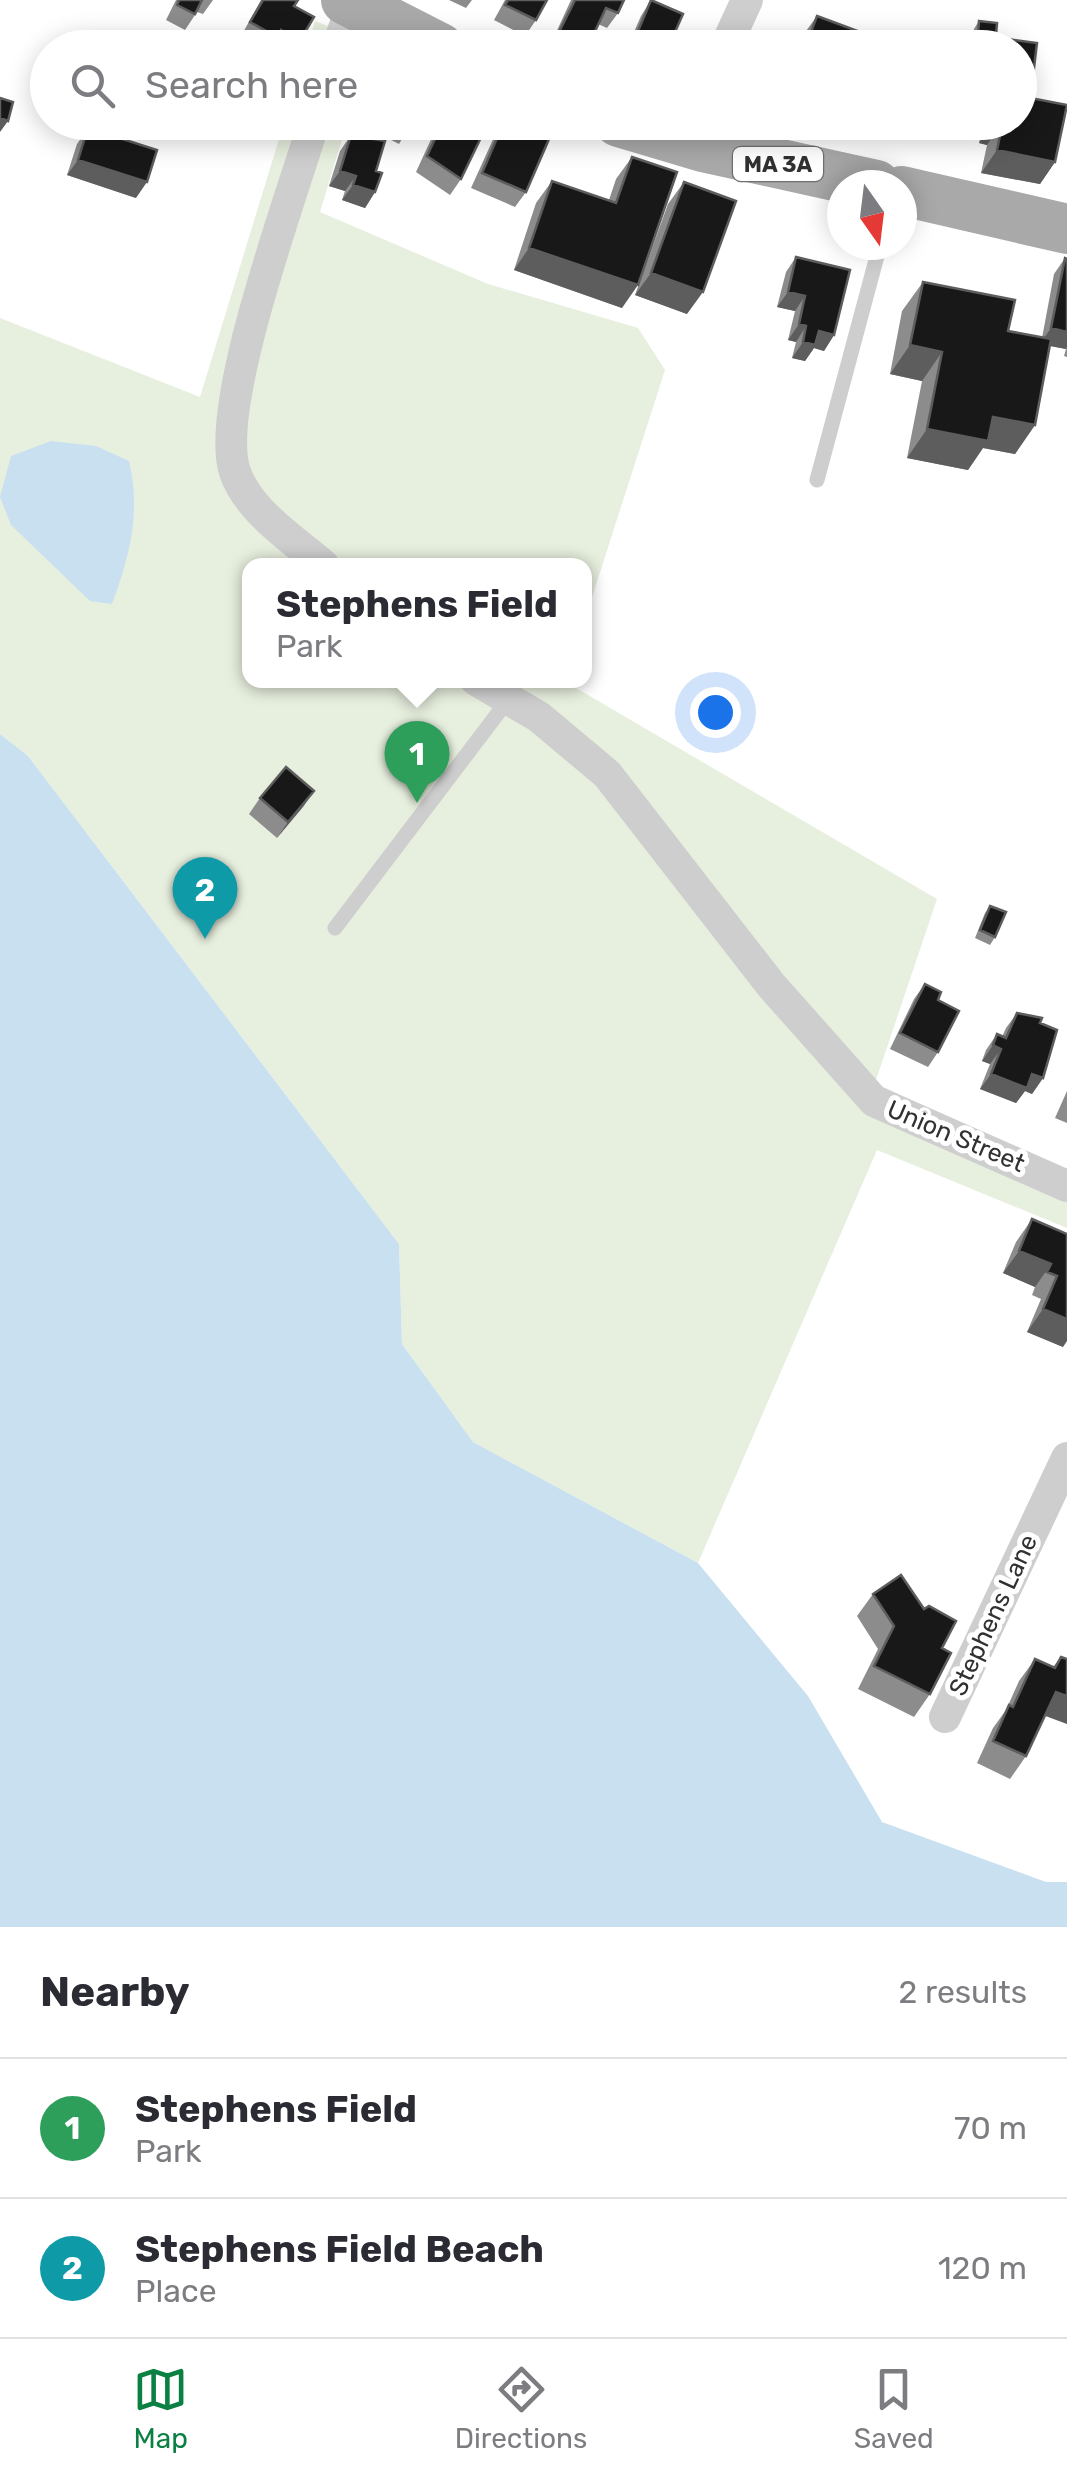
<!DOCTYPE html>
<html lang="en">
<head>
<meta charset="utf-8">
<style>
  body { margin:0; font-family:Rubik,sans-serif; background:#f2f2f3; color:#2b2b33 }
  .compass { position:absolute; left:827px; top:170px; width:90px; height:90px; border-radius:50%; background:#fff; box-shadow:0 5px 25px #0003; rotate:166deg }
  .you { position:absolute; left:715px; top:712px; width:35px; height:35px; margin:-25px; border:8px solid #fff; border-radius:50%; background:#1a73e8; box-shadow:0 0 0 15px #1a73e833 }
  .badge { display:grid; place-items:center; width:65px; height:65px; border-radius:50%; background:#0b8043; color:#fff; font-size:32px; font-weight:700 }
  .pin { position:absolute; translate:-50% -82px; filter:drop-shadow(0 2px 5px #0008) }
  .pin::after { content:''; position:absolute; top:52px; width:35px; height:30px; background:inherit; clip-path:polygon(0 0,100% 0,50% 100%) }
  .popup { position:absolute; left:242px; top:558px; width:350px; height:130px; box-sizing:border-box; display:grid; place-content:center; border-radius:20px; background:#fff; filter:drop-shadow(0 2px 8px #0005); font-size:32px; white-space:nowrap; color:#7c7c81 }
  .popup b { font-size:38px; color:#2b2b33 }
  .popup::after { content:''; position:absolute; left:50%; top:100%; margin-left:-20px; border:20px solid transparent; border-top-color:#fff }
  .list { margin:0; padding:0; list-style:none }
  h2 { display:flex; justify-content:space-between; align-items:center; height:130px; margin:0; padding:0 40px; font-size:42px }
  h2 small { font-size:32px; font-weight:400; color:#7c7c81 }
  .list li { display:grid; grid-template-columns:65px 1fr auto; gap:30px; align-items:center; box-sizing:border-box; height:140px; padding:0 40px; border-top:2px solid #e1e1e2 }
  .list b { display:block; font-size:38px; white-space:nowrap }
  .list p { margin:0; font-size:32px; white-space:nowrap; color:#7c7c81 }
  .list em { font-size:32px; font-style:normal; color:#7c7c81 }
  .icon { flex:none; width:55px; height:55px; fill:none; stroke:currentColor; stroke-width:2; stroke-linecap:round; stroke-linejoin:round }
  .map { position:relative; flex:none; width:1067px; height:1927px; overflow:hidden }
  .search { position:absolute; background:#fff; box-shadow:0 5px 25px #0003; left:30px; right:30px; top:30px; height:110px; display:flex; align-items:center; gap:25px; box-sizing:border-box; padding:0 35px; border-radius:55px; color:#7c7c81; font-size:38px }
  .sheet { height:410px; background:#fff }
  nav { display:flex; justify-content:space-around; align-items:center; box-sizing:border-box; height:140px; border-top:2px solid #e1e1e2; background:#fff; font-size:28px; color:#7c7c81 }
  nav a { display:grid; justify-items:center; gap:5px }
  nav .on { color:#0b8043 }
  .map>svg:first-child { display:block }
</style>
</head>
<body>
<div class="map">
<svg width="1067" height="1927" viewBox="0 0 1067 1927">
  <rect width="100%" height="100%" fill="#fff"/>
  <!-- green -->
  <path fill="#e7efde" d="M315 21 372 43 371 47 307 48Z
    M284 123H347L320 212 488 284 638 328 665 370 585 619 584 566H250V680L564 681 937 899 875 1083 1067 1173V1228L877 1150 698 1563 473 1442 402 1344 399 1244 28 756 0 734V318L200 397Z"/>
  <!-- water -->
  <path fill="#c9e0f0" d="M51 441 96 446 129 461C141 512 130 555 112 604L90 601 11 525 0 497 11 456Z
    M0 734 28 756 399 1244 402 1344 473 1442 698 1563 808 1696 882 1822 1046 1882H1067V1927H0Z"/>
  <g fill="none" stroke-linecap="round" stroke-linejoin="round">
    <!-- lane -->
    <path stroke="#cecece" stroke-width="15" d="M817 480 880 245
      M335 928 508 700"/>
    <!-- street -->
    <path stroke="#cecece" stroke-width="32" d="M337 48 353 4
      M725 48 747 0
      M314 122C292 196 213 407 235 472 249 512 293 539 324 566
      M476 680 539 717 607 774 771 985 874 1101 1067 1186
      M945 1717 1067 1458"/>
    <!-- primary -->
    <path stroke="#a9a9a9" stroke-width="50" d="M346 0 440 48
      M619 122 703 147 876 185
      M902 191 1067 229"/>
  </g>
  <!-- wall -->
  <path fill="#8c8c8c" d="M176 0H213L203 14 197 12 185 30 166 20Z
    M261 0H298L294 6 314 17 296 48H272L271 46 270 48H257L240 38Z
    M449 0H472L466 8Z
    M505 0H547L536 20 525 36 494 20Z
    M571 0H624L618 13 607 28 598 24 587 48H549Z
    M651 0 668 48H627L641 16Z
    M817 16 858 48H793L795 44 801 46 806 31Z
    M979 21 995 48H972L974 29Z
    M1007 39 1037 43 1031 93 1028 98 1067 105 1055 162 1040 184 981 173 987 145 979 143 982 129 987 122H1020V48H1001Z
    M368 122H412L399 144 366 127Z
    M439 122H482L461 179 450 195 416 172Z
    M503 122H513L526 192 515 207 471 188 495 135Z
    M88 128 136 198 67 175 77 144Z
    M351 135 376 171 375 192 365 208 342 200 345 191 329 186 340 151Z
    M632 157 622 308 514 270 536 203 552 181 609 200 616 179Z
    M684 182 687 314 635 295 668 204Z
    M796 257 834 335 824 351 814 348 805 361 792 358 796 342 788 340 795 311 777 307 786 272Z
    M1065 258 1067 259V357L1064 356 1066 349 1050 346 1035 425 1015 454 983 448 968 470 907 458 922 381 890 374 902 311 923 282 1008 331 1042 338 1054 274Z
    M314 791 277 838 249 814 260 798Z
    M990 906 995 937 990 945 975 938 985 913Z
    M925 984 938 1000V1052L928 1067 890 1049 914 999Z
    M1017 1013 1040 1023 1043 1078 1032 1094 1025 1091 1016 1103 980 1089 990 1064 982 1061 986 1050 997 1034 1002 1037 1006 1028Z
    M1067 1091V1123L1055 1118Z
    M1032 1219 1067 1234 1063 1347 1027 1332 1041 1299 1032 1295 1035 1287 1003 1273 1016 1242Z
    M873 1594 942 1648 930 1694 914 1717 858 1689 878 1649 857 1616Z
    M1061 1657 1045 1716 1026 1756 1010 1779 977 1763 993 1728 1006 1710 1019 1681 1035 1659 1053 1667Z"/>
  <!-- shaded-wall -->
  <path fill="#5d5d5d" d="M0 118 8 121 0 132Z
    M994 122H1002L987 145 979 143Z
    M997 150 1055 162 1040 184 981 173Z
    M78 160 147 182 136 198 67 175Z
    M340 171 356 176 345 191 329 186Z
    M353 185 375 192 365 208 342 200Z
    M529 248 638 285 622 308 514 270Z
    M651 273 703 292 687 314 635 295Z
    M788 292 805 296 795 311 777 307Z
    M799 324 806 326 796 342 788 340Z
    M1051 328 1067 332V347L1066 349 1040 344Z
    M819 331 834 335 824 351 814 348 805 361 792 358 803 342Z
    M910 345 942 352 922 381 890 374Z
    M993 417 1035 425 1015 454 983 448 968 470 907 458 927 429Z
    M314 791 303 807 277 838 288 822Z
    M993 1045 1001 1049 990 1064 982 1061Z
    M991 1074H1032L1043 1078 1032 1094 1025 1091 1016 1103 980 1089Z
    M1019 1251 1051 1264 1035 1287 1003 1273Z
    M1043 1309 1067 1319V1341L1063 1347 1027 1332Z
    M1056 1692 1067 1696V1724L1040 1714Z"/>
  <!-- building -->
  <path fill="#181818" stroke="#5d5d5d" stroke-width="2.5" d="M179 0H202L195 14 177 5Z
    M263 0H298L294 6 314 17 298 44 281 30 277 37 250 22Z
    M508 0H547L536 20 505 5Z
    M575 0H624L618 13 606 8 588 46 559 32Z
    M651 0 683 14 668 48H631Z
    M817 16 863 33 858 48H805Z
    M979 21 997 23 995 48H977Z
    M1007 39 1037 43 1031 93 1020 91V96L1067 105 1055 162 997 150 1003 122H1020V48H1006Z
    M0 98 13 102 8 121 0 118Z
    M399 122H412L410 128Z
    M443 122H482L481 124 486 127 461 179 427 156Z
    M504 122H513L549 139 526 192 482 173Z
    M88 128 157 150 147 182 78 160Z
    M351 135 385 141 376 171 382 173 375 192 353 185 356 176 340 171Z
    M632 157 677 172 638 285 529 248 552 181 616 203Z
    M684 182 736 201 703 292 651 273Z
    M796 257 850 270 834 335 819 331 815 345 803 342 806 326 799 324 805 296 788 292Z
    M1065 258 1067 259V332L1051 328Z
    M923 282 1015 300 1008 331 1051 339 1035 425 993 417 988 441 927 429 942 352 910 345Z
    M286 767 314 791 288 822 260 798Z
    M990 906 1006 912 995 937 980 930Z
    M925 984 941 992 938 1000 959 1011 938 1052 900 1033Z
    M1017 1013 1042 1018 1040 1023 1057 1030 1043 1078 1032 1074 1027 1088 991 1074 1001 1049 993 1045 997 1034 1006 1038Z
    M1032 1219 1067 1234V1319L1043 1309 1057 1276 1047 1272 1051 1264 1019 1251Z
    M901 1575 924 1609 929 1606 956 1621 942 1648 951 1653 930 1694 874 1666 894 1626 873 1594Z
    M1061 1657 1067 1659V1696L1056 1692 1026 1756 993 1741 1009 1705 1013 1707 1035 1659 1055 1668Z"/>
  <g text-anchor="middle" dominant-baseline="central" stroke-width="10" stroke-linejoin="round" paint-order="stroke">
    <!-- shield labels -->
    <rect fill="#fff" stroke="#6f6f6f" stroke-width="2.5" x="733" y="147" width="90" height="34" rx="8"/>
    <g font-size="22" font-weight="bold" fill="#313131">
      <text x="778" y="164">MA 3A</text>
    </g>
    <!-- street labels -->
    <g font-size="25" fill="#313131" stroke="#fff">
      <text transform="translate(956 1136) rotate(23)">Union Street</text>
      <text transform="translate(993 1615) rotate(-65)">Stephens Lane</text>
    </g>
  </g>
</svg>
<svg class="compass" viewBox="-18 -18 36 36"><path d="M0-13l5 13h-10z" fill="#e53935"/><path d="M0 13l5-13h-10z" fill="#7c7c81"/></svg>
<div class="you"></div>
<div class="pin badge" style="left:417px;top:803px;background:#2e9e5b">1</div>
<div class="popup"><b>Stephens Field</b>Park</div>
<div class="pin badge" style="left:205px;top:939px;background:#0f9aa8">2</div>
<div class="search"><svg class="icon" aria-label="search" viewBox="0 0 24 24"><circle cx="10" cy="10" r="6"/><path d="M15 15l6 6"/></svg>Search here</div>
</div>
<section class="sheet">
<h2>Nearby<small>2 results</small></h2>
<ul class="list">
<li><span class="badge" style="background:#2e9e5b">1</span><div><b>Stephens Field</b><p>Park</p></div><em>70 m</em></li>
<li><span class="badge" style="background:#0f9aa8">2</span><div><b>Stephens Field Beach</b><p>Place</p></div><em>120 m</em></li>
</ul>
</section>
<nav>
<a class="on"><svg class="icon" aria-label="map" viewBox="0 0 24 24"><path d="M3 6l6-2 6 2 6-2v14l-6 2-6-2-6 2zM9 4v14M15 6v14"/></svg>Map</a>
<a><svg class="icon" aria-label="directions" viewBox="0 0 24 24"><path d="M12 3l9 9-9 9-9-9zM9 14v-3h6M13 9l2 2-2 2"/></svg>Directions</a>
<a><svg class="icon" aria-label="saved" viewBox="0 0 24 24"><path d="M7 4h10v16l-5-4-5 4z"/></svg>Saved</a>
</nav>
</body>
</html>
